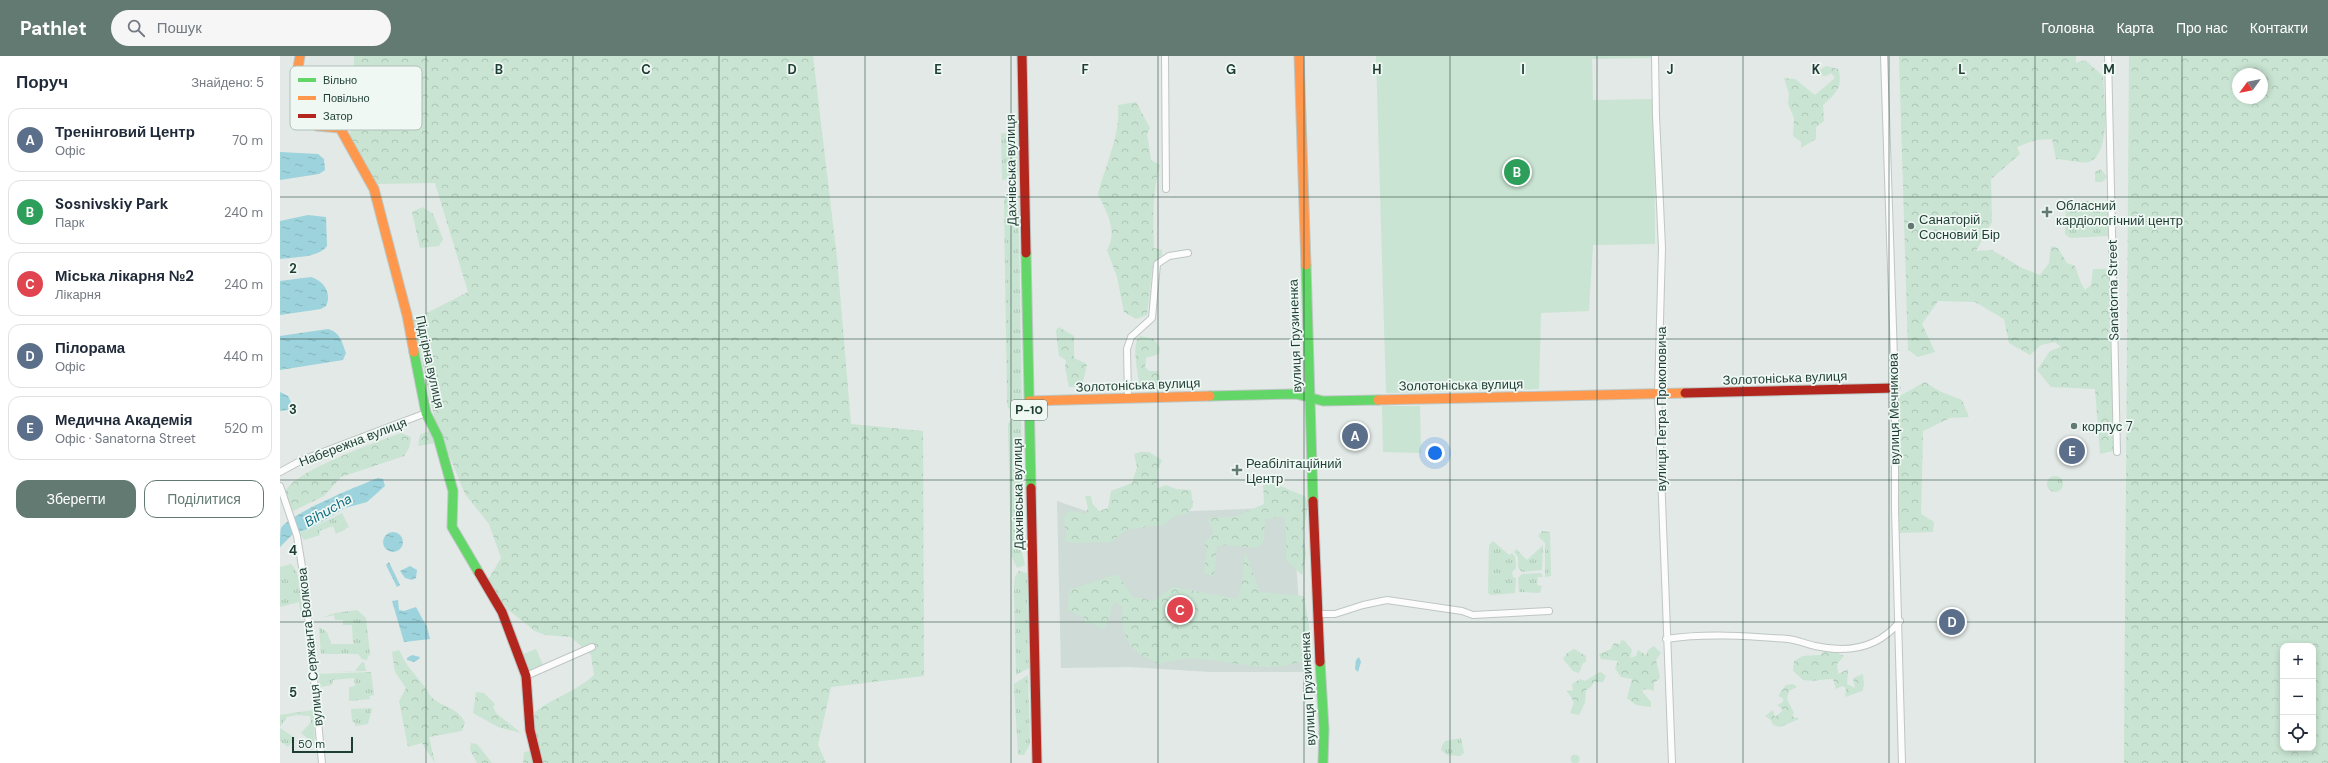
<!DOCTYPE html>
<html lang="uk">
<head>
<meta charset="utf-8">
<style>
  body { margin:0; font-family:"DM Sans",sans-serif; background:#f6f6f7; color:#1f2937 }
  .controls { position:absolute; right:12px; bottom:12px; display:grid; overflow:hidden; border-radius:8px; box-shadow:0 2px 6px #0003 }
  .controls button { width:36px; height:36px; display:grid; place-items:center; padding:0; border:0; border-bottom:1px solid #e0e1e3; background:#fff; color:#1f2937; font:20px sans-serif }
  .compass { position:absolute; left:1952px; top:12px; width:36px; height:36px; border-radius:50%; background:#fff; box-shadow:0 2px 6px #0003; rotate:237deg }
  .scale { position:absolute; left:12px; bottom:10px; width:61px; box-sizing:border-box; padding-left:4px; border:2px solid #1e3e35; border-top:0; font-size:11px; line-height:14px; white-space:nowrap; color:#1e3e35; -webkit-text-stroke:3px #f0f8f4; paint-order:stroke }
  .you { position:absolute; left:1155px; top:397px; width:14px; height:14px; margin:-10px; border:3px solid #fff; border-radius:50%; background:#1a73e8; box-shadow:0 0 0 6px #1a73e833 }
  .badge { display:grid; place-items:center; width:26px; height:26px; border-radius:50%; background:#637a73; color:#fff; font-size:13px; font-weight:700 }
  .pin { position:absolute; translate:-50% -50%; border:2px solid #fff; box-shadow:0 1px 4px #0006 }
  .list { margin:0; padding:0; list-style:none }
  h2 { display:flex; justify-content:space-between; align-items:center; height:52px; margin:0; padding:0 16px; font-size:17px }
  h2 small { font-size:13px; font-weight:400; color:#747a83 }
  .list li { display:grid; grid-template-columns:26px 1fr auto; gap:12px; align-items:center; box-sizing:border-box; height:64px; margin:0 8px 8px; padding:0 8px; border:1px solid #e0e1e3; border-radius:12px }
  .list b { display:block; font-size:15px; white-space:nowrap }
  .list p { margin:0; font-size:13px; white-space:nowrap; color:#747a83 }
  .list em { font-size:13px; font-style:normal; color:#747a83 }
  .actions { display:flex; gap:8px; padding:12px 16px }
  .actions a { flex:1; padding:9px 0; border:1px solid #637a73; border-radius:12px; text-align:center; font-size:14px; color:#637a73 }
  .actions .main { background:#637a73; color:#fff }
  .icon { flex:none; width:22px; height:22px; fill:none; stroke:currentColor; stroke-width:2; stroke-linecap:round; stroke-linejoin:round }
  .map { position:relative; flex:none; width:2048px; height:707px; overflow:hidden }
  header { display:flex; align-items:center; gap:24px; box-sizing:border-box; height:56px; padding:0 20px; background:#637a73; color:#fff }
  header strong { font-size:19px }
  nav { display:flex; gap:22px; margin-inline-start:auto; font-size:14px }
  .search { width:280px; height:36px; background:#f6f6f7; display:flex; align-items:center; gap:10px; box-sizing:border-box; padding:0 14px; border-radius:22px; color:#747a83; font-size:15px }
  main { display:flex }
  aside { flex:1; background:#fff }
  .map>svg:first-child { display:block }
</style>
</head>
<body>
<header>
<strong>Pathlet</strong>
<div class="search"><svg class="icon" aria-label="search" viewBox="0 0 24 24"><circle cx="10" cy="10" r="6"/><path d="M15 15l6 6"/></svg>Пошук</div>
<nav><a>Головна</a><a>Карта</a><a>Про нас</a><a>Контакти</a></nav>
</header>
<main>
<aside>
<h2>Поруч<small>Знайдено: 5</small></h2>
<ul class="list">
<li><span class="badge" style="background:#5c6f8a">A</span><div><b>Тренінговий Центр</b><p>Офіс</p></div><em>70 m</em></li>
<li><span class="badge" style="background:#2e9e5b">B</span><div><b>Sosnivskiy Park</b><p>Парк</p></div><em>240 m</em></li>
<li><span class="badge" style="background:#e0444e">C</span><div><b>Міська лікарня №2</b><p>Лікарня</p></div><em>240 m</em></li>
<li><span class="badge" style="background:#5c6f8a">D</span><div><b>Пілорама</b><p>Офіс</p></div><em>440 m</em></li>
<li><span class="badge" style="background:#5c6f8a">E</span><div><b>Медична Академія</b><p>Офіс · Sanatorna Street</p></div><em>520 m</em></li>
</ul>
<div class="actions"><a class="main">Зберегти</a><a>Поділитися</a></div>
</aside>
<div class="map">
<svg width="2048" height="707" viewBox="0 0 2048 707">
  <defs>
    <pattern id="grass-tufts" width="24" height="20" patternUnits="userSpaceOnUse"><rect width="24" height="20" fill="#c9e4d2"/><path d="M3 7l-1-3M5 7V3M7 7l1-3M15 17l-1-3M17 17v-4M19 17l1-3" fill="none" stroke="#acc5b5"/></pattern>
    <pattern id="forest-crowns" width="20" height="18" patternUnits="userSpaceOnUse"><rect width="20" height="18" fill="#c9e4d2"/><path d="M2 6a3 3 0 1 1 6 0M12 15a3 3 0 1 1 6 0" fill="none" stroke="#acc5b5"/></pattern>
    <pattern id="water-ripples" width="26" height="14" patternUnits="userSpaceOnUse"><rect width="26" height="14" fill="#9dd3dc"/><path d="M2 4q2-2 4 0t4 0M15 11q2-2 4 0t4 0" fill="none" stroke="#87b6bd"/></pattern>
  </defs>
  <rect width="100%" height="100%" fill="#e2e9e6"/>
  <!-- built -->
  <path fill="#cfdbd6" d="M777 445 818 459 1012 451 1024 616H930L850 611 781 612Z"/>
  <!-- grass -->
  <path fill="url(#grass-tufts)" d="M721 77 736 78 738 113 735 121 722 124V121Z
    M1821 113 1827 121 1822 126H1815V116Z
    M732 131 738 132 742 351 737 355 728 352 727 344 724 146 729 133Z
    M1794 145H1823L1828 148 1830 176 1828 180 1790 182 1785 178 1786 150H1794Z
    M738 359 741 363 743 441 742 449 736 456V486L741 491 745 509 737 512 731 499 728 368 733 361Z
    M1767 428a8 8 0 1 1 16 0a8 8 0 1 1-16 0Z
    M62 457 69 471 56 478 53 470 39 475 40 479 24 484 20 478 22 475 28 474Z
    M1262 475 1270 476 1271 520 1265 521V487L1258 480Z
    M1213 485 1229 499 1232 497 1235 500 1236 512 1232 516 1233 521 1236 522 1235 537 1211 539 1208 537 1209 489Z
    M1263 489 1262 514 1242 516 1238 512V501L1234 496 1236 493 1247 504Z
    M11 508C23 520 20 543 23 559L21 560 19 546 0 551V511Z
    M739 515 747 517 749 612 736 619 734 531 735 520Z
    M1261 517 1263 521H1258L1257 529 1262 530 1260 537 1239 536 1238 522 1242 518Z
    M77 554 86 562 90 599 88 600 87 604 82 603 78 598H41L39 571 47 576 51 588H73L72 569H63V564H55L54 559 41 562 55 557Z
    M82 606H84L86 615 50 616 75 615Z
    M91 616 94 639 89 640 90 643 69 645V631L75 630 74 622 53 624 52 629 40 631 38 618Z
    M748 619 750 688 744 699H738L734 628Z
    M92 652 88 668 75 670V667L72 665 71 653Z
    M33 654 35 689 21 677 31 666 30 660 16 659 7 661 0 671V659Z
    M0 672 15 682 8 691 0 685Z
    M1181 682 1184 697 1180 700 1167 699 1161 694 1162 690 1165 685Z"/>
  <!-- forest -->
  <path fill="url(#forest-crowns)" fill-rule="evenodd" d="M74 0H533L557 202 571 368 643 375 644 620 551 631 538 689 546 707H261L254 672 255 656C274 641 296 636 314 619L311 599 291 581 265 579 255 575 227 553 208 524 221 502 209 468 185 438 155 365 133 264 188 236 155 127 94 128 69 82 73 63Z
    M1619 0H1796V7L1805 4 1823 20C1824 40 1832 98 1809 106 1804 108 1783 103 1776 103L1772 83 1755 84 1737 91 1740 98 1711 123 1712 166 1696 195 1712 194 1742 212 1760 219 1769 207 1771 190 1778 192 1787 207 1795 210 1801 227 1805 234 1811 229 1813 213H1829L1834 313 1833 395 1820 398 1815 333 1771 331 1757 314 1770 295 1781 291 1775 286 1761 289 1750 299 1729 287 1724 263 1695 246 1658 245 1642 268 1655 296 1638 301 1628 294Z
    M1849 0H2048V707H1844ZM1958 18H1982V42H1958ZM2003 590H2033V692H2003Z
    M1546 10 1558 13C1564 30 1555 39 1543 49L1544 65 1536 71V83L1521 92V86L1513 80 1514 62 1508 48 1509 38 1504 22 1515 23 1535 39 1555 22 1551 17 1546 20 1537 19 1538 15Z
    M856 46 870 72 867 78 871 104 880 109C872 138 873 162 874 192L882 194V199L873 207 867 259 856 263 844 256 837 221 827 194C838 175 827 157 818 138 825 110 841 78 838 49Z
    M143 151 153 158 163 183 159 190 140 192 132 156Z
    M779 271 794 280V302L807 308 802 330 789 331 785 311 786 304 779 300 776 274Z
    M860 280 874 283 880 292 879 298 866 302 865 311 869 315H878L881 329 878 334 872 336 860 333C859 320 850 289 860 280Z
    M1645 326 1659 335 1682 344 1689 361 1670 362 1643 375 1641 458 1654 466 1653 476 1619 477 1618 341Z
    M157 371 161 386 138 390 140 379Z
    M121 377 131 381 129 392 124 400 61 421 44 440 13 455 5 436C15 414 97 386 121 377Z
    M861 396H869L882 404 877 415V433L886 429 896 433 911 434 913 450 907 458 896 459 884 469 848 473 831 486 795 487 784 485 787 480 783 463 789 454 805 458 808 452 805 440H811L812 447 819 455 828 452 831 435 852 427 857 411 854 398Z
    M983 426C998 427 1010 435 1025 440L1028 449 1023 479 1026 498 1022 519 1006 504V472L1004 461 985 463 984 486 976 492 946 489 937 490 934 521 923 517 927 495 924 487 934 477 928 465 931 462 957 460 984 448Z
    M965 495 980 536 1024 540 1031 582 1029 604C1017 606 1004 611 992 611 954 611 916 595 879 608 872 604 862 601 856 595 845 586 839 565 843 551L834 545 828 566 823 573 812 567 804 568 805 562 788 554 789 534 837 518 853 541 874 545 893 531 957 543 962 527Z
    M1341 584 1345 585 1352 594 1350 602 1356 600 1358 594 1366 599 1368 594 1374 590 1381 597 1376 604 1380 622 1374 627V635L1367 633 1361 634 1371 646V651L1356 649 1347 642 1352 623 1341 621 1335 612 1338 605 1321 603 1319 598 1331 593 1334 587 1340 588Z
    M1294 593 1306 600V606L1303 607 1299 617 1293 615 1283 603 1287 597Z
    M119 594C127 611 130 612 140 625 147 633 149 641 158 646 171 654 176 652 185 666L182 675 149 681 155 707 142 687 128 691 119 645 126 632 115 616 112 596Z
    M1546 594 1554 595 1564 600 1557 608 1558 618 1568 613 1567 628 1575 632 1573 622 1583 618 1584 629 1582 635 1565 641 1566 632 1562 630 1556 633 1553 623C1542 623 1533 626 1523 624L1513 615 1514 605 1523 600 1540 599Z
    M1320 616 1326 620 1323 626H1314L1311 631 1306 634 1305 646 1299 659 1290 657 1294 646 1287 635 1293 634 1292 628 1300 623 1305 625Z
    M1513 628 1517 631 1509 635 1507 643 1514 657 1512 660 1519 663 1500 671 1493 669 1491 664 1485 660 1493 654 1495 661 1503 654 1497 649 1503 646V642L1498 640 1506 629Z
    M196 636 204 637 215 648 213 651 216 657 241 677 218 671 193 657Z
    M191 687 197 688 212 707H197L190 694Z
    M250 695 258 707H243L244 696Z
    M1290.5 703a4.5 4.5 0 1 1 9 0a4.5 4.5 0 1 1-9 0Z"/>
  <!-- green -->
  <path fill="#c9e4d2" d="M1096 0H1373V2L1312 3 1313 44 1374 43 1375 188 1313 189 1309 255 1261 257 1259 333 1106 337Z
    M1102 350H1140L1141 397 1103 396Z
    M256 593 264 611 249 617 241 599Z"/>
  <!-- water -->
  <path fill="url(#water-ripples)" d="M0 96 38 98 44 103 45 114 39 118 0 124Z
    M28 159 46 161 47 190C38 202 14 201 0 203V165Z
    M31 221C44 225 52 237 46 250L41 253 0 259V225Z
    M48 273C60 276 62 286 66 297L63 304 0 314V280Z
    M0 336 8 340 11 346 8 354 0 355Z
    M98 422 103 423 105 430 87 446 65 452 31 472 13 478 0 491C0 485 0 477 1 472 11 457 78 430 98 422Z
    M103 486a10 10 0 1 1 20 0a10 10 0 1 1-20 0Z
    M109 506 120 529 117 531 106 509Z
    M130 510 137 514 136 522 132 524 125 522 120 515Z
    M118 544 119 554 124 555 136 551 147 571 150 583 124 586 112 545Z
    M132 599 140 601 139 603 134 606 127 604V602Z
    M1079 601 1081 606 1078 616 1075 613 1076 604Z"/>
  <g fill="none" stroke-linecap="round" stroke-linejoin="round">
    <defs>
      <path id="street" d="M885 0 886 133
        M1375 0 1376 60 1382 192 1378 338 1392 707
        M1604 0 1615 332V454L1622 707
        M1828 0 1837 396
        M848 343 847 293 851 281 872 262 877 208 889 200 908 197
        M0 416 22 404 146 357
        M0 430 17 480 25 529 42 707
        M1037 558H1055L1083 549 1107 544 1182 555 1193 559 1269 555
        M1386 583C1426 577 1467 580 1508 583 1517 584 1526 588 1535 590 1567 597 1598 593 1620 565
        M246 620 312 591"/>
      <path id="fast" d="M746 197 751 432
        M1026 209 1033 445
        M134 296 146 357 158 381 173 435 172 471 199 517
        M930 340 1016 338 1043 345 1098 344
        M1040 606 1044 673 1043 707"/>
      <path id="slow" d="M20 0C14 32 14 45 37 70L60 72 94 133 127 259 134 296
        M1019 0 1026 209
        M1098 344 1405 337
        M749 345 930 340"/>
      <path id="jam" d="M742 0 746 197
        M1405 337 1615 332
        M751 432 757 707
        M1033 445 1040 606
        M199 517 222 556 246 620 250 674 258 707"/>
    </defs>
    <!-- street casing -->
    <use href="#street" stroke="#bfc6c3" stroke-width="8"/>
    <!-- fast casing -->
    <use href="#fast" stroke="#bdc7c3" stroke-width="11"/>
    <!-- slow casing -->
    <use href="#slow" stroke="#bdc7c3" stroke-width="11"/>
    <!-- jam casing -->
    <use href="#jam" stroke="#bdc7c3" stroke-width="11"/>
    <!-- street -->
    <use href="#street" stroke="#fbfcfb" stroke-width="6"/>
    <!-- fast -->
    <use href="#fast" stroke="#63d668" stroke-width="9"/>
    <!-- slow -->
    <use href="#slow" stroke="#ff974d" stroke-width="9"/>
    <!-- jam -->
    <use href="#jam" stroke="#b3261e" stroke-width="9"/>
  </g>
  <!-- grid -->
  <path fill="none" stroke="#1e3e35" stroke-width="1" stroke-opacity="0.55" d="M146 0V707M293 0V707M439 0V707M585 0V707M731 0V707M878 0V707M1024 0V707M1170 0V707M1317 0V707M1463 0V707M1609 0V707M1755 0V707M1902 0V707M0 141H2048M0 283H2048M0 424H2048M0 566H2048"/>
  <!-- markers -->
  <g fill="#637a73" stroke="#f0f8f4" stroke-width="1.5">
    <path d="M1765 150h4v4h4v4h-4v4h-4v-4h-4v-4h4z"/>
    <circle cx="1631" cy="170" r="4"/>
    <circle cx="1794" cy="370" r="4"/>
    <path d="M955 408h4v4h4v4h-4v4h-4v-4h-4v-4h4z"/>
  </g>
  <g text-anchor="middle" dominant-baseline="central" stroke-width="3.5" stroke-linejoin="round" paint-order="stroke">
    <!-- shield labels -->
    <rect fill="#f0f8f4" stroke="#5d766e" stroke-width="1" x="731" y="344" width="36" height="20" rx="3"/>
    <g font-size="12" font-weight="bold" fill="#1e3e35">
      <text x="749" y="354">Р-10</text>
    </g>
    <!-- street labels -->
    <g font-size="13" fill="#1e3e35" stroke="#f0f8f4">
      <text transform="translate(731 114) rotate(-91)">Дахнівська вулиця</text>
      <text transform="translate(1833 234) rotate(-91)">Sanatorna Street</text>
      <text transform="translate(1015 280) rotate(-92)">вулиця Грузиненка</text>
      <text transform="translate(150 306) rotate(78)">Підгірна вулиця</text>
      <text transform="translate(1505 322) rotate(-2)">Золотоніська вулиця</text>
      <text transform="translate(858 329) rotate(-2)">Золотоніська вулиця</text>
      <text transform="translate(1181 329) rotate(-1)">Золотоніська вулиця</text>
      <text transform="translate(1381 353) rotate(-90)">вулиця Петра Прокоповича</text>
      <text transform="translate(1614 353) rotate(-91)">вулиця Мечникова</text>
      <text transform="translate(73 386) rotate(-21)">Набережна вулиця</text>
      <text transform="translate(738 438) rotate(-91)">Дахнівська вулиця</text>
      <text transform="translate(30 591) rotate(-96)">вулиця Сержанта Волкова</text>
      <text transform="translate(1028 633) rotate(-93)">вулиця Грузиненка</text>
    </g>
    <!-- poi labels -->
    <g font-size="13" fill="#1e3e35" stroke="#f0f8f4" text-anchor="start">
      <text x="1776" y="149">Обласний<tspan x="1776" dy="15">кардіологічний центр</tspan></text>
      <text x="1639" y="163">Санаторій<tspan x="1639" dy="15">Сосновий Бір</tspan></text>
      <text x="1802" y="370">корпус 7</text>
      <text x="966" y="407">Реабілітаційний<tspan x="966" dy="15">Центр</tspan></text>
    </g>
    <!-- water labels -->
    <g font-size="14" font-style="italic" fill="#126e80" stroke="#f0f8f4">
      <text transform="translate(48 454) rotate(-30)">Bihucha</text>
    </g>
  </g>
  <!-- legend -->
  <rect x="10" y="10" width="132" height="64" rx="6" fill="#f0f8f4" stroke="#b1c0bb" stroke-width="1"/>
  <rect x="18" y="22" width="18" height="4" fill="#63d668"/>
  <rect x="18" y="40" width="18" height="4" fill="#ff974d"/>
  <rect x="18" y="58" width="18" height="4" fill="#b3261e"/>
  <g font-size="11" fill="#1e3e35">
    <text x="43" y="28">Вільно</text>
    <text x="43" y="46">Повільно</text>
    <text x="43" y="64">Затор</text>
  </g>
  <g font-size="13" text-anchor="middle" font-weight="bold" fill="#1e3e35" stroke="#f0f8f4" stroke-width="3.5" stroke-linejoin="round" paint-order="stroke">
    <text x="219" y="18">B</text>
    <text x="366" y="18">C</text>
    <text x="512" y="18">D</text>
    <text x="658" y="18">E</text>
    <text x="805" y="18">F</text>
    <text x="951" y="18">G</text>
    <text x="1097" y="18">H</text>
    <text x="1243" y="18">I</text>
    <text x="1390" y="18">J</text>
    <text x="1536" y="18">K</text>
    <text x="1682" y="18">L</text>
    <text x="1829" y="18">M</text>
    <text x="13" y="217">2</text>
    <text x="13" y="358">3</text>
    <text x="13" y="499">4</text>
    <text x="13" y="641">5</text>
  </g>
</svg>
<div class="controls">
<button>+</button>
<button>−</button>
<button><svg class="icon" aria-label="locate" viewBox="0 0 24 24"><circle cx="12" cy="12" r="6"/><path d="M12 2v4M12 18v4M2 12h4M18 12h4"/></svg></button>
</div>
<svg class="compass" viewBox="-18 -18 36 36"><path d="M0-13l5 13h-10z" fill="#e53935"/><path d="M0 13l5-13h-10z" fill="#747a83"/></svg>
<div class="scale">50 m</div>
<div class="you"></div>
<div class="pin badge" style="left:1075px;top:380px;background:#5c6f8a">A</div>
<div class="pin badge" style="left:1237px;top:116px;background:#2e9e5b">B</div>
<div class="pin badge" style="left:900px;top:554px;background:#e0444e">C</div>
<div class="pin badge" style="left:1672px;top:566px;background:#5c6f8a">D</div>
<div class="pin badge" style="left:1792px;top:395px;background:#5c6f8a">E</div>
</div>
</main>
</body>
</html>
